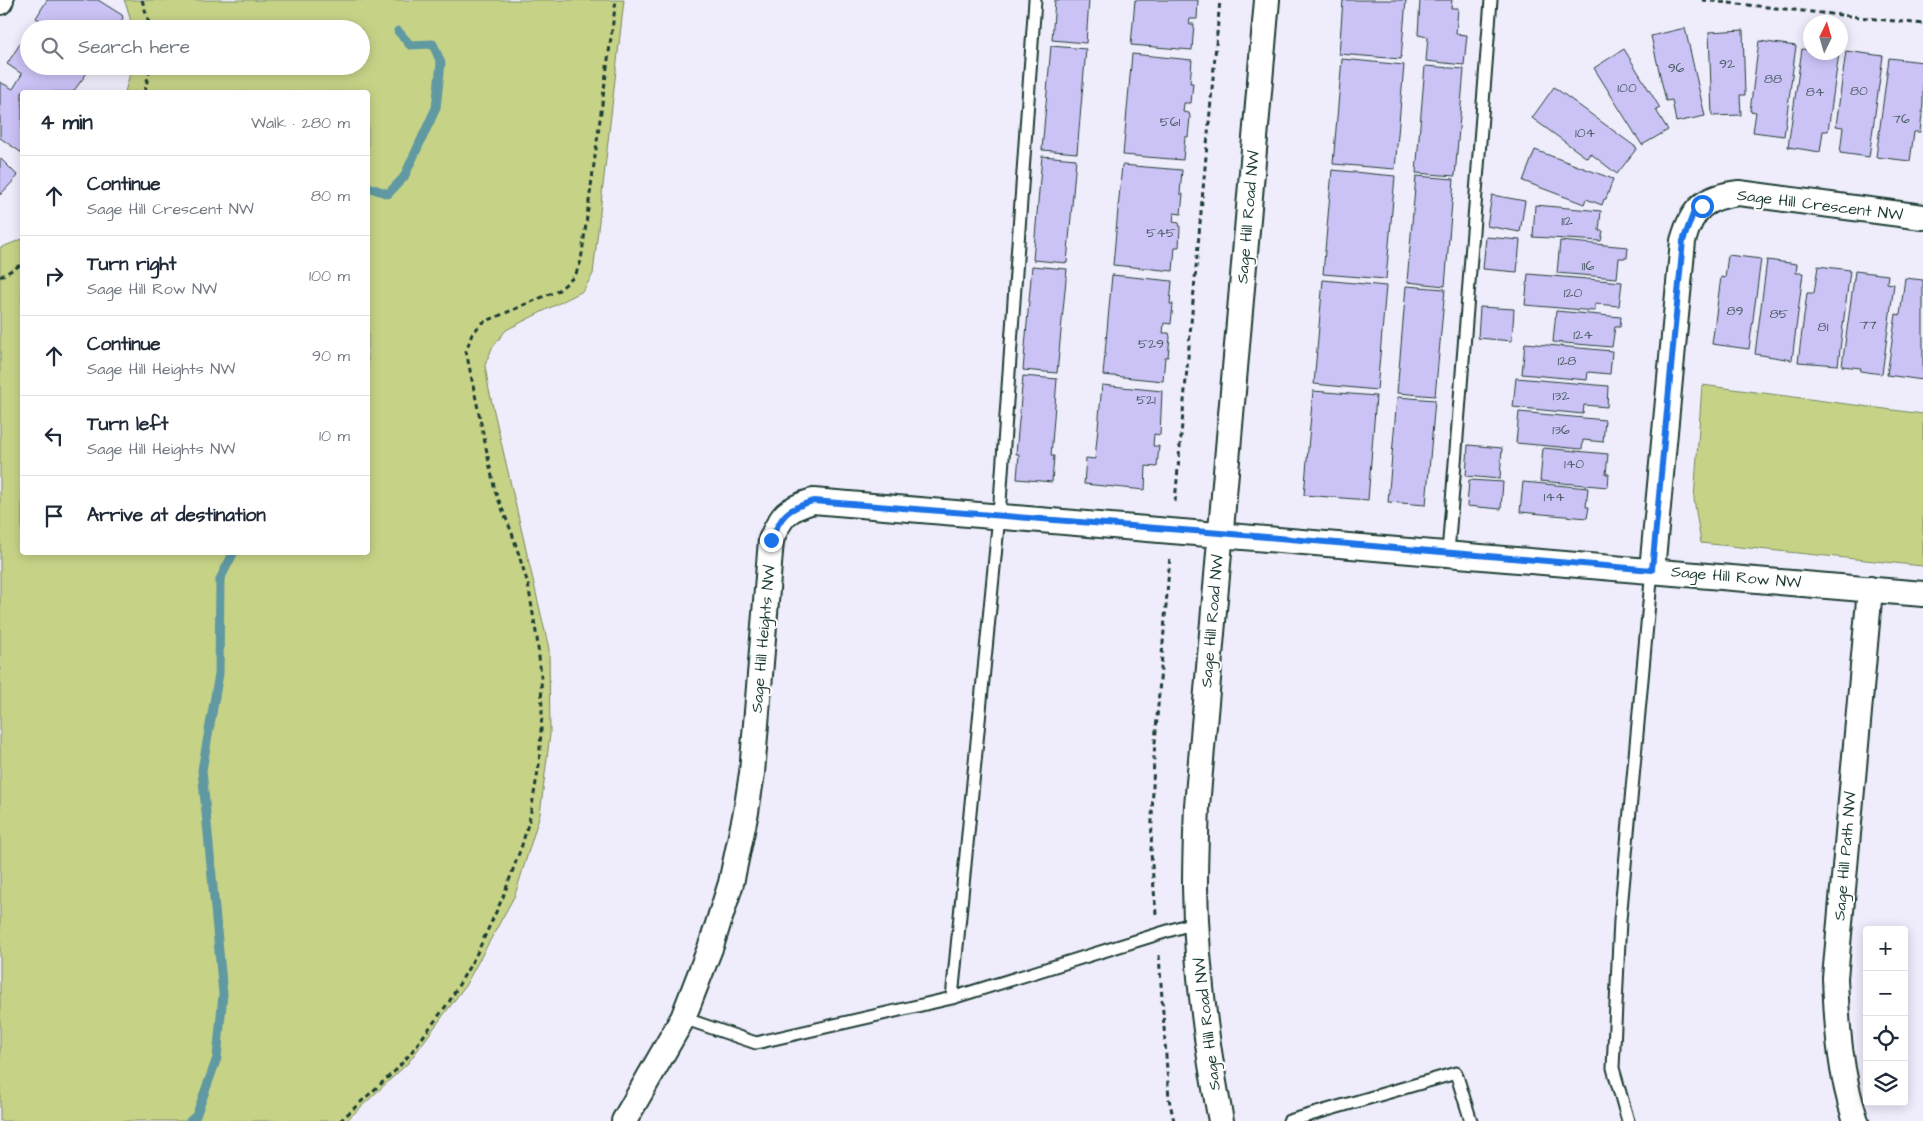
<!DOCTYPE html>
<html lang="en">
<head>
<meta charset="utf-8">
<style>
  body { margin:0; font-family:"Architects Daughter",sans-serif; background:#f2f2f3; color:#1f2937 }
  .controls { position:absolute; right:15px; bottom:15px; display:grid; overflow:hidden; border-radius:5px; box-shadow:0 2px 12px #0003 }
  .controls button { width:45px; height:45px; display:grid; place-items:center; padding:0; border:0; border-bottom:1px solid #e0e1e3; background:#fff; color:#1f2937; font:25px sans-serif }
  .compass { position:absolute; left:1803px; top:15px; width:45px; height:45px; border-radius:50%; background:#fff; box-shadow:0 2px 12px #0003; rotate:5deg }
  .stop { position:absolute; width:15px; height:15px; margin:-11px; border:4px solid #1a73e8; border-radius:50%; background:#fff }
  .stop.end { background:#1a73e8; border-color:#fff; box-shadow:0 1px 5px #0008 }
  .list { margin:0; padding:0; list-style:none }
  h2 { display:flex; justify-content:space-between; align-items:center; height:65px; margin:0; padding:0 20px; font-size:21px }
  h2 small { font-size:16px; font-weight:400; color:#747a83 }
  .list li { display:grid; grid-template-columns:32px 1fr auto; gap:15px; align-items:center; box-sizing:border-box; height:80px; padding:0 20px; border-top:1px solid #e0e1e3 }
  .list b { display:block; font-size:19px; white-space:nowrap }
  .list p { margin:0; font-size:16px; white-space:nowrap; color:#747a83 }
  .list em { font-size:16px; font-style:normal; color:#747a83 }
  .icon { flex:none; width:28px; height:28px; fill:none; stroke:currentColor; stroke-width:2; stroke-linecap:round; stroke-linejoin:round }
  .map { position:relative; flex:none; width:1923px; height:1121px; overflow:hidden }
  .search { position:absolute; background:#fff; box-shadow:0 2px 12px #0003; left:20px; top:20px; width:350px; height:55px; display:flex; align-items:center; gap:12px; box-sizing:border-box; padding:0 18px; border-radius:28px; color:#747a83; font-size:19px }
  .panel { position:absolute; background:#fff; box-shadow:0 2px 12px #0003; left:20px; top:90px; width:350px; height:465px; border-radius:5px }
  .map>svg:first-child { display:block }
</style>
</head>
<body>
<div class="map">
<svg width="1923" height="1121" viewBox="0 0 1923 1121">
  <rect width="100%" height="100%" fill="#efedfc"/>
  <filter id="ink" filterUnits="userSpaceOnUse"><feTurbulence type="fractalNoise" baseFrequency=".02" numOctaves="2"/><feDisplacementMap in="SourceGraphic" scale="10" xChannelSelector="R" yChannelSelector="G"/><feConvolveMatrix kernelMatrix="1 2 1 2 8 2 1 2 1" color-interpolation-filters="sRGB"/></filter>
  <g filter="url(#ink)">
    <!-- green -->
    <path fill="#c6d387" stroke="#72885e" d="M124 0H624L593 274 583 291 506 330 492 348 485 365 489 390 549 649 550 734 540 814 515 895 465 986 408 1063 346 1121H0V248L22 239V552H368V92H125L132 66H361V29H133L127 7Z
      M1702 385 1923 414V566L1701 543 1694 499Z"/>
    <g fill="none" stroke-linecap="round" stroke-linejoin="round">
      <!-- stream -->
      <path stroke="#6099a2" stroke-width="9" d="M368 187 388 194 404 177 436 108 441 63 433 44 410 45 398 31
        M190 1121 196 1116 217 1058 223 994 202 770 219 674 220 579 234 552"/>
    </g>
    <!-- building -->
    <path fill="#cbc3f6" stroke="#1f3d34" d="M47 0H98L122 15 123 18 116 29H50L51 27 36 18Z
      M1055 0H1089L1086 43 1052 40Z
      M1135 0H1198L1197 19H1190L1189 24H1194L1192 50 1131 45Z
      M1343 0H1406L1401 59 1339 54Z
      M1420 0H1452L1451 8H1458L1456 34 1467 35 1464 65 1426 61 1428 37 1418 35Z
      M1685 28 1705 116 1676 122 1672 100 1666 101 1651 36Z
      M1743 30 1745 95H1740L1741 115 1712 116 1709 32Z
      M27 33 29 35V66H92L73 92H22V153L0 138V82L13 89 22 74 7 64Z
      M1759 41 1796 46 1784 136 1753 132 1756 112 1750 111Z
      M1051 46 1086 49 1077 153 1042 150Z
      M1624 49 1660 108 1656 110 1668 130 1642 145 1594 68Z
      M1802 49 1810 50V52L1839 53 1828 131H1823L1820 152 1788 147Z
      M1846 51 1883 56 1869 157 1840 153 1843 127 1836 126Z
      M1132 54 1192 60 1190 83H1193L1191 103H1184L1183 112 1189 113 1190 117 1188 137H1185L1183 160 1123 155Z
      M1889 58 1923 62V105L1920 132H1914L1910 161 1876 157Z
      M1342 59 1404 65 1395 169 1333 164Z
      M1425 66 1464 69 1455 176 1416 173Z
      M1554 87 1637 148 1617 174 1590 153 1587 158 1532 118Z
      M1535 150 1613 179 1606 199H1604L1602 205 1586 199 1584 204 1523 181Z
      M1042 156 1076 159 1067 263 1033 260Z
      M0 158 18 176 0 195Z
      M1122 165 1182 170 1180 194H1183L1181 214 1174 213 1173 222 1179 223 1180 227 1179 247H1175L1173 271 1113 265Z
      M1332 170 1395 176 1386 279 1323 274Z
      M1416 176 1454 179 1445 286 1407 282Z
      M1492 195 1525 201 1520 232 1487 226Z
      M1535 205 1601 211 1599 231H1603L1601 241 1533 237Z
      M1486 237 1520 240 1517 272 1483 269Z
      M1560 241 1628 247 1627 258H1619L1617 278 1557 273Z
      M1728 255 1761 259 1749 349 1712 344 1721 277 1725 278Z
      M1767 260 1797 264 1796 273H1803L1792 360 1755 354Z
      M1032 266 1067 269 1057 373 1023 370Z
      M1818 266 1850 270 1838 365 1798 362 1807 293H1814Z
      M1855 271 1888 275 1887 283 1894 284 1882 374 1860 371 1861 368 1842 366Z
      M1528 274 1622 282 1619 306 1595 304V311L1525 305Z
      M1112 275 1172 281 1170 304H1173L1171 324 1164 323 1163 333H1169L1170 337 1168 357H1165L1163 381 1103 375Z
      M1905 278 1923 280V380L1887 375 1896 314 1900 315Z
      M1323 280 1386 286 1377 390 1314 384Z
      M1406 286 1445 289 1435 396 1397 393Z
      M1480 307 1514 309 1512 341 1478 338Z
      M1556 311 1621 317 1620 327H1615L1612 347 1553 342Z
      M1525 343 1612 351 1610 374 1588 372 1587 380 1522 374Z
      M1023 376 1057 379 1051 456H1054L1052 482 1017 479 1019 454H1016Z
      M1516 378 1608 386 1607 407 1584 405 1583 414 1513 407Z
      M1102 385 1162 391 1160 435 1154 434 1153 446H1159L1157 467 1146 466 1145 490 1084 484 1086 458 1095 459Z
      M1313 391 1376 396 1368 500 1304 495Z
      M1397 397 1435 400 1426 505 1388 502Z
      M1519 412 1605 420 1603 442 1583 440 1582 449 1516 443Z
      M1468 445 1502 448 1500 479 1466 476Z
      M1543 448 1608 454 1606 474H1609L1608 487 1540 481Z
      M1469 480 1503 482 1501 509 1467 506Z
      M1523 482 1588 488 1586 507H1589L1587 518 1520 512Z"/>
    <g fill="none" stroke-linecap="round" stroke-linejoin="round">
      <defs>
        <path id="service" d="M1448 553 1491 0
          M952 998 999 516 1035 0
          M683 1018 756 1043 952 998 1197 922
          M1289 1121 1456 1073 1471 1121
          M1628 1121 1613 1068 1620 920 1652 570"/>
        <path id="minor" d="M0 2 1 0
          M1652 570 1683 241C1692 208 1705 197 1739 193L1923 217
          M624 1121 683 1018 712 943 731 883 746 812 752 773 771 540C781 515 787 509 813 501 1183 530 1553 562 1923 594
          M1221 1121C1206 1044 1196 965 1195 886 1195 860 1196 833 1197 806L1267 0
          M1856 1121C1840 1074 1837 1027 1835 978L1870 589"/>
      </defs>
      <!-- service casing -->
      <use href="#service" stroke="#1f3d34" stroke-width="15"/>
      <!-- minor casing -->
      <use href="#minor" stroke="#1f3d34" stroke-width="28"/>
      <!-- path -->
      <path stroke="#1f3d34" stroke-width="3" stroke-dasharray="5 4" stroke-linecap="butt" d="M142 0 151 29
        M1702 0 1923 24
        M145 92 150 66
        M0 277 22 264
        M1175 502 1220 0
        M1156 914 1151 853 1154 755 1170 556
        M1159 955 1169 1099 1174 1121
        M340 1121 396 1070 410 1054 449 1002 477 953 503 897 522 845 530 817 539 765 542 713 541 676 537 638 528 584 512 533 495 491 466 351 472 334 482 323 559 290 575 276 581 261 616 0"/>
      <!-- service -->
      <use href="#service" stroke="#fff" stroke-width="11"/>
      <!-- minor -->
      <use href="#minor" stroke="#fff" stroke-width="24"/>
    </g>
  </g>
  <g fill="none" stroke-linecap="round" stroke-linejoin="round" filter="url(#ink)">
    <!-- route -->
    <path stroke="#1a73e8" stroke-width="6" d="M771 540C781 515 787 509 813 501L1220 533 1652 570 1683 241 1693 214 1702 206"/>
  </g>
  <g text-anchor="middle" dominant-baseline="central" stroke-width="4" stroke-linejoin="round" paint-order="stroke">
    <!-- number labels -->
    <g font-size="14" fill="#4a5e64">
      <text x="1727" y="64">92</text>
      <text x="1676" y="68">96</text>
      <text x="1773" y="79">88</text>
      <text x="1627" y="88">100</text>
      <text x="1859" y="91">80</text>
      <text x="1815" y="92">84</text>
      <text x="1901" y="119">76</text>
      <text x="1170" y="122">561</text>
      <text x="1585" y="133">104</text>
      <text x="1567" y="221">112</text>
      <text x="1161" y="233">545</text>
      <text x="1588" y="266">116</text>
      <text x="1573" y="293">120</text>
      <text x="1735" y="311">89</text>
      <text x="1779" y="314">85</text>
      <text x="1868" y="325">77</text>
      <text x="1823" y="327">81</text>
      <text x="1583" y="335">124</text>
      <text x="1151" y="344">529</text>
      <text x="1567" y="361">128</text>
      <text x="1561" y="396">132</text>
      <text x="1146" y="400">521</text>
      <text x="1561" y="430">136</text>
      <text x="1574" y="464">140</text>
      <text x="1554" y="497">144</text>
    </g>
    <!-- street labels -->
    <g font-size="16" fill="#1f3d34" stroke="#fff">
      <text transform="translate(1820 205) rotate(7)">Sage Hill Crescent NW</text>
      <text transform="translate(1248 217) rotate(-85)">Sage Hill Road NW</text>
      <text transform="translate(1736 577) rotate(5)">Sage Hill Row NW</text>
      <text transform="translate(1212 621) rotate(-85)">Sage Hill Road NW</text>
      <text transform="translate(763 639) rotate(-85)">Sage Hill Heights NW</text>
      <text transform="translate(1845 856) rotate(-85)">Sage Hill Path NW</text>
      <text transform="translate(1207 1024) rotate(-97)">Sage Hill Road NW</text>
    </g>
  </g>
</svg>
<div class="controls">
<button>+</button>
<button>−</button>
<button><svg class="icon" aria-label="locate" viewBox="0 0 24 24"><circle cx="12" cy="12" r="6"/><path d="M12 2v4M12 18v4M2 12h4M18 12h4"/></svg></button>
<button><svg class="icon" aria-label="layers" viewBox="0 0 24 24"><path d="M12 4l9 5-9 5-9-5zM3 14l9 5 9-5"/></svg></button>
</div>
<svg class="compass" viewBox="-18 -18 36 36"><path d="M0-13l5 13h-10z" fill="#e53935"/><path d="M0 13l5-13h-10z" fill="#747a83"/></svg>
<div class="stop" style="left:1702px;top:206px"></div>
<div class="stop end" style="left:771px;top:540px"></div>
<div class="search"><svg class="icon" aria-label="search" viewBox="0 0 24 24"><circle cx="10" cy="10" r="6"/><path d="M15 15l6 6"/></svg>Search here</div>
<section class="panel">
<h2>4 min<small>Walk · 280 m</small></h2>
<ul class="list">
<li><svg class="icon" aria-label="ahead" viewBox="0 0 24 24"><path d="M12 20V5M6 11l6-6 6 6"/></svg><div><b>Continue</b><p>Sage Hill Crescent NW</p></div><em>80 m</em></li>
<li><svg class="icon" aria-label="right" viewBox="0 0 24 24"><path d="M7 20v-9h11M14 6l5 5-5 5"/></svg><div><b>Turn right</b><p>Sage Hill Row NW</p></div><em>100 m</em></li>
<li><svg class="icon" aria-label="ahead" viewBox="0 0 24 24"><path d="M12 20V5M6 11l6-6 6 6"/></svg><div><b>Continue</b><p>Sage Hill Heights NW</p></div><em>90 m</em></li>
<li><svg class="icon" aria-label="left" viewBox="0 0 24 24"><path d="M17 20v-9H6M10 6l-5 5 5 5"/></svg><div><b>Turn left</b><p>Sage Hill Heights NW</p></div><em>10 m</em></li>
<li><svg class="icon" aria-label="arrive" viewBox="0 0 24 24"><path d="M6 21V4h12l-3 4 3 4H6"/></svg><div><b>Arrive at destination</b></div></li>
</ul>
</section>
</div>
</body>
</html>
